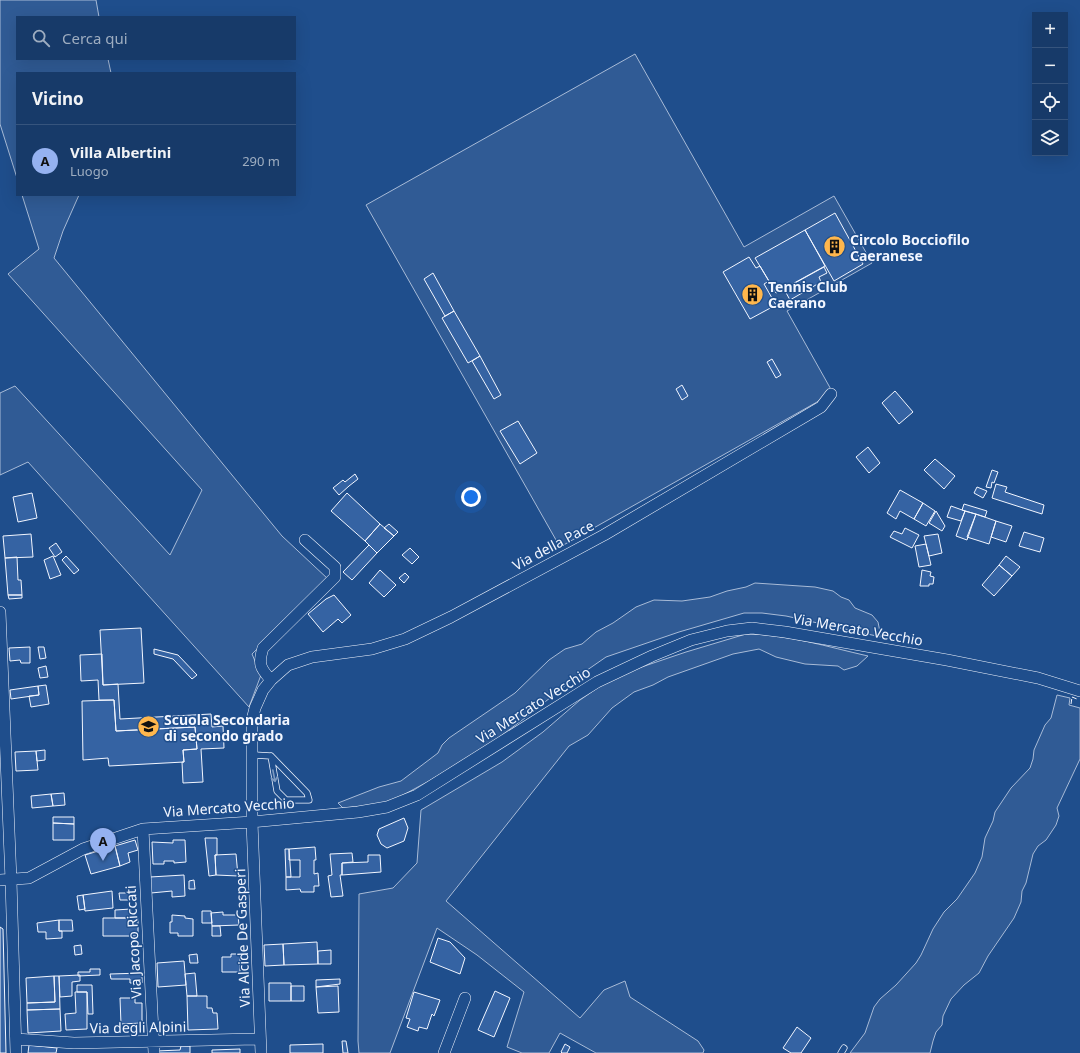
<!DOCTYPE html>
<html lang="it">
<head>
<meta charset="utf-8">
<style>
  body { margin:0; font-family:"Noto Sans",sans-serif; background:#20416f; color:#f1f3f6 }
  .controls { position:absolute; right:12px; top:12px; display:grid; overflow:hidden; border-radius:0px; box-shadow:0 4px 16px #0002 }
  .controls button { width:36px; height:36px; display:grid; place-items:center; padding:0; border:0; border-bottom:1px solid #36547d; background:#173a69; color:#f1f3f6; font:20px sans-serif }
  .you { position:absolute; left:471px; top:497px; width:14px; height:14px; margin:-10px; border:3px solid #fff; border-radius:50%; background:#1a73e8; box-shadow:0 0 0 6px #1a73e833 }
  .badge { display:grid; place-items:center; width:26px; height:26px; border-radius:50%; background:#95b2f1; color:#111; font-size:13px; font-weight:700 }
  .pin { position:absolute; translate:-50% -33px; filter:drop-shadow(0 1px 2px #0008) }
  .pin::after { content:''; position:absolute; top:21px; width:14px; height:12px; background:inherit; clip-path:polygon(0 0,100% 0,50% 100%) }
  .list { margin:0; padding:0; list-style:none }
  h2 { display:flex; justify-content:space-between; align-items:center; height:52px; margin:0; padding:0 16px; font-size:17px }
  h2 small { font-size:13px; font-weight:400; color:#9eadc0 }
  .list li { display:grid; grid-template-columns:26px 1fr auto; gap:12px; align-items:center; box-sizing:border-box; height:72px; padding:0 16px; border-top:1px solid #36547d }
  .list b { display:block; font-size:15px; white-space:nowrap }
  .list p { margin:0; font-size:13px; white-space:nowrap; color:#9eadc0 }
  .list em { font-size:13px; font-style:normal; color:#9eadc0 }
  .icon { flex:none; width:22px; height:22px; fill:none; stroke:currentColor; stroke-width:2; stroke-linecap:round; stroke-linejoin:round }
  .map { position:relative; flex:none; width:1080px; height:1053px; overflow:hidden }
  .search { position:absolute; background:#173a69; box-shadow:0 4px 16px #0002; left:16px; top:16px; width:280px; height:44px; display:flex; align-items:center; gap:10px; box-sizing:border-box; padding:0 14px; border-radius:0px; color:#9eadc0; font-size:15px }
  .panel { position:absolute; background:#173a69; box-shadow:0 4px 16px #0002; left:16px; top:72px; width:280px; height:124px; border-radius:0px }
  .map>svg:first-child { display:block }
</style>
</head>
<body>
<div class="map">
<svg width="1080" height="1053" viewBox="0 0 1080 1053">
  <rect width="100%" height="100%" fill="#1f4e8c"/>
  <!-- green -->
  <path fill="#305b95" stroke="#a8bbd7" d="M0 0H96L99 17H17V59H108L111 73H17V178L0 124Z
    M635 54 744 247 834 196 872 263 787 311 833 393 560 547 366 205Z
    M22 195H79L63 231 54 258 282 536 328 579 252 654 261 675 249 707 28 462 0 475V393L15 386 170 555 202 490 8 274 39 249Z
    M755 583 815 587 833 591 841 597 849 600 855 608 872 615 878 622 881 637 786 616 762 613H744L679 632 606 657 567 684 529 715 490 744 429 781 392 801 377 805 343 808 338 803 379 787 401 781 438 753 442 745 449 738 515 693 549 660 565 649 582 644 596 632 613 623 636 607 654 600 682 601 710 597 727 591 746 587Z
    M746 634C787 634 828 647 868 656L857 666 844 670 838 666 805 664 776 657 759 649 733 654 668 677 653 685 634 692 612 708 588 735 569 746 446 901 580 1018 604 990 625 981 630 997 698 1041 704 1050 703 1053H596L560 1033 549 1053H522L507 1047 524 992 477 955 437 928 390 1053H359L358 1041 359 894 393 888 417 863 421 810 502 762 543 732 580 700 615 676 686 652Z
    M1057 695 1070 698 1069 705 1080 708V759L1057 808 1059 816 1056 825 1046 840 1038 846 1033 854 1026 883 1022 891 1021 902 1014 918 988 956 979 973 964 985 951 999 943 1016 942 1025 936 1032 933 1041 930 1053H850L865 1033 874 1007 880 999 896 985 916 963 921 955 933 929 944 912 957 899 975 873 982 857 985 838 993 821 995 812 1011 788 1030 768 1033 759 1034 750 1045 725 1051 718Z"/>
  <!-- building -->
  <path fill="#3563a3" stroke="#f2f6ff" d="M835 213 863 264 834 281 805 230Z
    M805 230 825 266 776 293 755 258Z
    M749 257 756 268 760 266 769 281 764 284 776 305 750 319 723 272Z
    M824 267 827 273 819 277 821 282 790 300 784 289Z
    M433 273 454 311 445 316 424 279Z
    M454 311 480 356 468 363 442 318Z
    M480 356 501 395 494 399 472 361Z
    M772 359 781 375 776 378 767 362Z
    M682 385 688 396 682 400 676 389Z
    M895 391 913 412 899 424 882 403Z
    M518 421 537 453 520 464 500 431Z
    M868 447 880 463 869 473 856 457Z
    M935 459 955 476 944 489 924 470Z
    M992 470 998 472 994 483 992 482 991 488 986 487Z
    M355 474 358 479 349 486 339 495 333 488 343 480 345 482Z
    M996 484 1007 487 1005 492 1044 505 1042 514 992 498Z
    M977 487 987 491 983 498 974 493Z
    M900 490 923 503 914 519 900 511 896 519 887 513Z
    M32 493 37 518 18 522 13 497Z
    M347 493 380 524 365 541 331 511Z
    M923 503 935 511 926 526 914 519Z
    M964 504 987 511 985 517 962 510Z
    M951 506 965 511 961 521 947 517Z
    M936 511 945 526 942 531 929 523Z
    M965 511 976 514 967 540 956 536Z
    M976 514 996 521 989 544 967 537Z
    M996 521 1012 526 1006 542 991 537Z
    M380 524 394 536 377 553 365 541Z
    M389 524 398 532 394 536 384 528Z
    M905 528 919 535 912 548 890 537 894 531 902 534Z
    M1024 532 1044 538 1040 552 1019 546Z
    M31 534 33 557 5 558 3 536Z
    M938 534 942 553 929 556 924 536Z
    M56 543 62 552 55 557 49 548Z
    M926 544 931 565 919 567 915 546Z
    M369 545 377 553 352 580 343 572Z
    M410 548 419 557 412 564 402 555Z
    M53 556 61 575 50 579 44 560Z
    M66 556 79 570 74 574 62 560Z
    M1006 556 1020 567 1012 576 999 565Z
    M17 557 18 580H21L22 595H8L5 558Z
    M999 565 1012 576 994 596 982 585Z
    M380 570 396 585 384 597 369 583Z
    M922 570 931 572 930 576 934 577 933 584H929V586H920Z
    M405 573 409 577 404 583 399 578Z
    M8 595H22V598L9 599Z
    M334 595 351 615 342 623 338 619 323 632 308 614 326 599Z
    M141 628 144 683 103 685 100 630Z
    M30 647V663H21L20 660 10 661 9 648Z
    M38 647H44L46 658 40 659Z
    M154 649 178 655 197 675 192 679 173 659 154 654Z
    M102 654 103 685 118 684 120 719 211 714 212 727 223 726 224 748 201 749 203 782 183 783 182 762H184L183 750 197 749 195 727 116 731 114 700H99L98 680 81 681 80 655Z
    M46 666 48 677 40 678 38 668Z
    M46 685 49 704 31 707 29 696 39 695 38 686Z
    M38 686 39 695 11 699 10 690Z
    M114 700 116 731 195 727 197 749 183 750 184 762 109 766 108 758 83 760 82 701Z
    M45 750V760L37 761 36 751Z
    M36 751 38 770 16 771 15 752Z
    M64 793 65 805 53 806 51 794Z
    M51 794 53 806 32 808 31 796Z
    M53 817H74V824L53 823Z
    M404 818 408 828 404 841 387 848 381 844 377 835 379 829Z
    M53 823 74 824V840H53Z
    M205 838H217V855H215L216 875 209 876Z
    M135 840 138 850 128 853 130 862 120 866 115 846Z
    M173 840H185L186 862 174 863V861H164V864H153L152 842 173 843Z
    M115 846 120 866 91 874 85 855Z
    M315 847 316 860H314V874L318 873 319 886H314V892H301L300 889 286 890V877H300V860H289V849Z
    M285 849H289L291 877H286Z
    M352 853 353 862 342 863V875H340L343 896 331 897 328 876 332 875 330 854Z
    M236 854 238 876 216 875 215 855Z
    M368 855H380L381 872 342 875V863L368 862Z
    M184 875 185 896 172 897V891L151 893 150 877Z
    M194 880 195 889H189V881Z
    M112 891 113 908 85 911 83 895Z
    M119 893H129V900H120Z
    M83 895 85 909 79 910 77 896Z
    M131 909V918H115V910Z
    M202 911H211L212 923H202Z
    M223 912V915H238L239 925 212 926 211 913Z
    M172 915 185 916V918L193 919V936H178V933H170V922H172Z
    M103 918H138V936H103Z
    M59 920H72L73 931H59Z
    M59 920V931H62V938L46 939V932H38L37 923Z
    M212 926H220L221 936H212Z
    M0 927 3 929 6 1053H0Z
    M438 938 450 942 465 958 460 974 430 962Z
    M317 942 318 964 284 965 283 944Z
    M283 944 284 965 265 966 264 945Z
    M81 945 82 954 75 955 74 946Z
    M331 950V964H318V951Z
    M197 954 198 963H190L189 955Z
    M231 954H240V972H222V957H231Z
    M184 961 186 985 158 987 157 963Z
    M90 969H100V975L78 976V972H90Z
    M142 973V983H130V979H111L110 974Z
    M195 973 197 996H187L185 974Z
    M80 975V981L72 982V996L60 997 59 976Z
    M54 976 55 1002 27 1003 26 978Z
    M54 976H59L60 1009 27 1010V1003L55 1002Z
    M340 979V984L316 987V980Z
    M269 983H291V1001H269Z
    M77 985H92L93 1014H88L87 992H77Z
    M291 986H304V1001H291Z
    M338 986 339 1012 318 1013 316 987Z
    M495 991 510 998 494 1037 478 1030Z
    M75 992H87V1029L66 1030 65 1014 76 1013Z
    M414 992 440 1000 434 1016 432 1014 427 1029 419 1027 418 1031 407 1027 410 1019 406 1018Z
    M187 996H207V1008H212L213 1013H217L218 1029 188 1030Z
    M120 998H135V1003H142V1023L121 1024Z
    M60 1009 61 1031 28 1033 27 1010Z
    M797 1027 811 1038 801 1053H791L783 1048Z
    M342 1041H346L348 1053H343Z
    M323 1044V1053H290V1045Z
    M565 1044 570 1047 567 1053H562L561 1052Z
    M29 1045 57 1048 56 1053H28Z
    M181 1046H190V1053H156V1051L180 1050Z
    M240 1049V1053H212V1050Z"/>
  <g fill="none" stroke-linecap="round" stroke-linejoin="round">
    <defs>
      <path id="service" d="M252 755 271 756 277 791 286 800H309L307 793 271 756
        M841 1053 844 1048"/>
      <path id="minor" d="M0 612 11 880 16 1053
        M271 680C260 668 258 664 263 648L335 577V567L305 540
        M143 829 154 1053
        M0 880 29 878 83 849 143 829 252 822 358 812 387 807 417 795 597 682 652 656 691 640 727 631 752 628 785 632 947 660 1038 678 1080 691
        M16 1039 74 1043 260 1039
        M261 1053 252 822V720L255 708 263 690 271 680 288 665 312 657 372 649 405 639 451 617 604 535 821 407 831 394
        M444 1053 465 998"/>
    </defs>
    <!-- service casing -->
    <use href="#service" stroke="#f2f6ff" stroke-width="7"/>
    <!-- minor casing -->
    <use href="#minor" stroke="#f2f6ff" stroke-width="12"/>
    <!-- service -->
    <use href="#service" stroke="#1f4e8c" stroke-width="5.5"/>
    <!-- minor -->
    <use href="#minor" stroke="#1f4e8c" stroke-width="11"/>
    <!-- fence -->
    <path stroke="#f2f6ff" stroke-width="1" stroke-dasharray="5 2" stroke-linecap="butt" d="M1071 704 1072 697 1077 699"/>
  </g>
  <!-- one-way arrows -->
  <defs><path id="oneway-shaft" d="M-6 0H5M1.5-3L5.5 0L1.5 3" fill="none" stroke-width="1.6" stroke-linecap="round" stroke-linejoin="round"/></defs>
  <use stroke="#7e9ac0" href="#oneway-shaft" transform="translate(274 776) rotate(79)"/>
  <!-- icons -->
  <defs>
    <symbol id="building-disc" viewBox="-11 -11 22 22"><circle r="9.5" fill="#ffb74d" stroke="#1f4e8c"/><path d="M-4-6H4V6H1V3H-1V6H-4ZM-2.5-4.3h1.7v1.8h-1.7ZM.8-4.3h1.7v1.8H.8ZM-2.5-1h1.7V.8h-1.7ZM.8-1h1.7V.8H.8Z" fill="#111"/></symbol>
    <symbol id="school-disc" viewBox="-11 -11 22 22"><circle r="9.5" fill="#ffb74d" stroke="#1f4e8c"/><path d="M0-5L7-2L0 1L-7-2ZM-4 1L0 2.5L4 1V4Q0 6-4 4Z" fill="#111"/></symbol>
  </defs>
  <g fill-rule="evenodd">
    <use href="#building-disc" x="822" y="234" width="25" height="25"/>
    <use href="#building-disc" x="740" y="282" width="25" height="25"/>
    <use href="#school-disc" x="136" y="714" width="25" height="25"/>
  </g>
  <g text-anchor="middle" dominant-baseline="central" stroke-width="3" stroke-linejoin="round" paint-order="stroke">
    <!-- poi labels -->
    <g font-size="14" font-weight="bold" fill="#f2f6ff" stroke="#1f4e8c" text-anchor="start">
      <text x="850" y="239">Circolo Bocciofilo<tspan x="850" dy="16">Caeranese</tspan></text>
      <text x="768" y="286">Tennis Club<tspan x="768" dy="16">Caerano</tspan></text>
      <text x="164" y="719">Scuola Secondaria<tspan x="164" dy="16">di secondo grado</tspan></text>
    </g>
    <!-- street labels -->
    <g font-size="14" fill="#f2f6ff" stroke="#1f4e8c">
      <text transform="translate(553 545) rotate(-28)">Via della Pace</text>
      <text transform="translate(858 629) rotate(10)">Via Mercato Vecchio</text>
      <text transform="translate(533 705) rotate(-32)">Via Mercato Vecchio</text>
      <text transform="translate(229 807) rotate(-4)">Via Mercato Vecchio</text>
      <text transform="translate(242 938) rotate(-92)">Via Alcide De Gasperi</text>
      <text transform="translate(133 942) rotate(-93)">Via Jacopo Riccati</text>
      <text transform="translate(138 1027) rotate(-1)">Via degli Alpini</text>
    </g>
  </g>
</svg>
<div class="controls">
<button>+</button>
<button>−</button>
<button><svg class="icon" aria-label="locate" viewBox="0 0 24 24"><circle cx="12" cy="12" r="6"/><path d="M12 2v4M12 18v4M2 12h4M18 12h4"/></svg></button>
<button><svg class="icon" aria-label="layers" viewBox="0 0 24 24"><path d="M12 4l9 5-9 5-9-5zM3 14l9 5 9-5"/></svg></button>
</div>
<div class="you"></div>
<div class="pin badge" style="left:103px;top:861px">A</div>
<div class="search"><svg class="icon" aria-label="search" viewBox="0 0 24 24"><circle cx="10" cy="10" r="6"/><path d="M15 15l6 6"/></svg>Cerca qui</div>
<section class="panel">
<h2>Vicino<small></small></h2>
<ul class="list">
<li><span class="badge">A</span><div><b>Villa Albertini</b><p>Luogo</p></div><em>290 m</em></li>
</ul>
</section>
</div>
</body>
</html>
